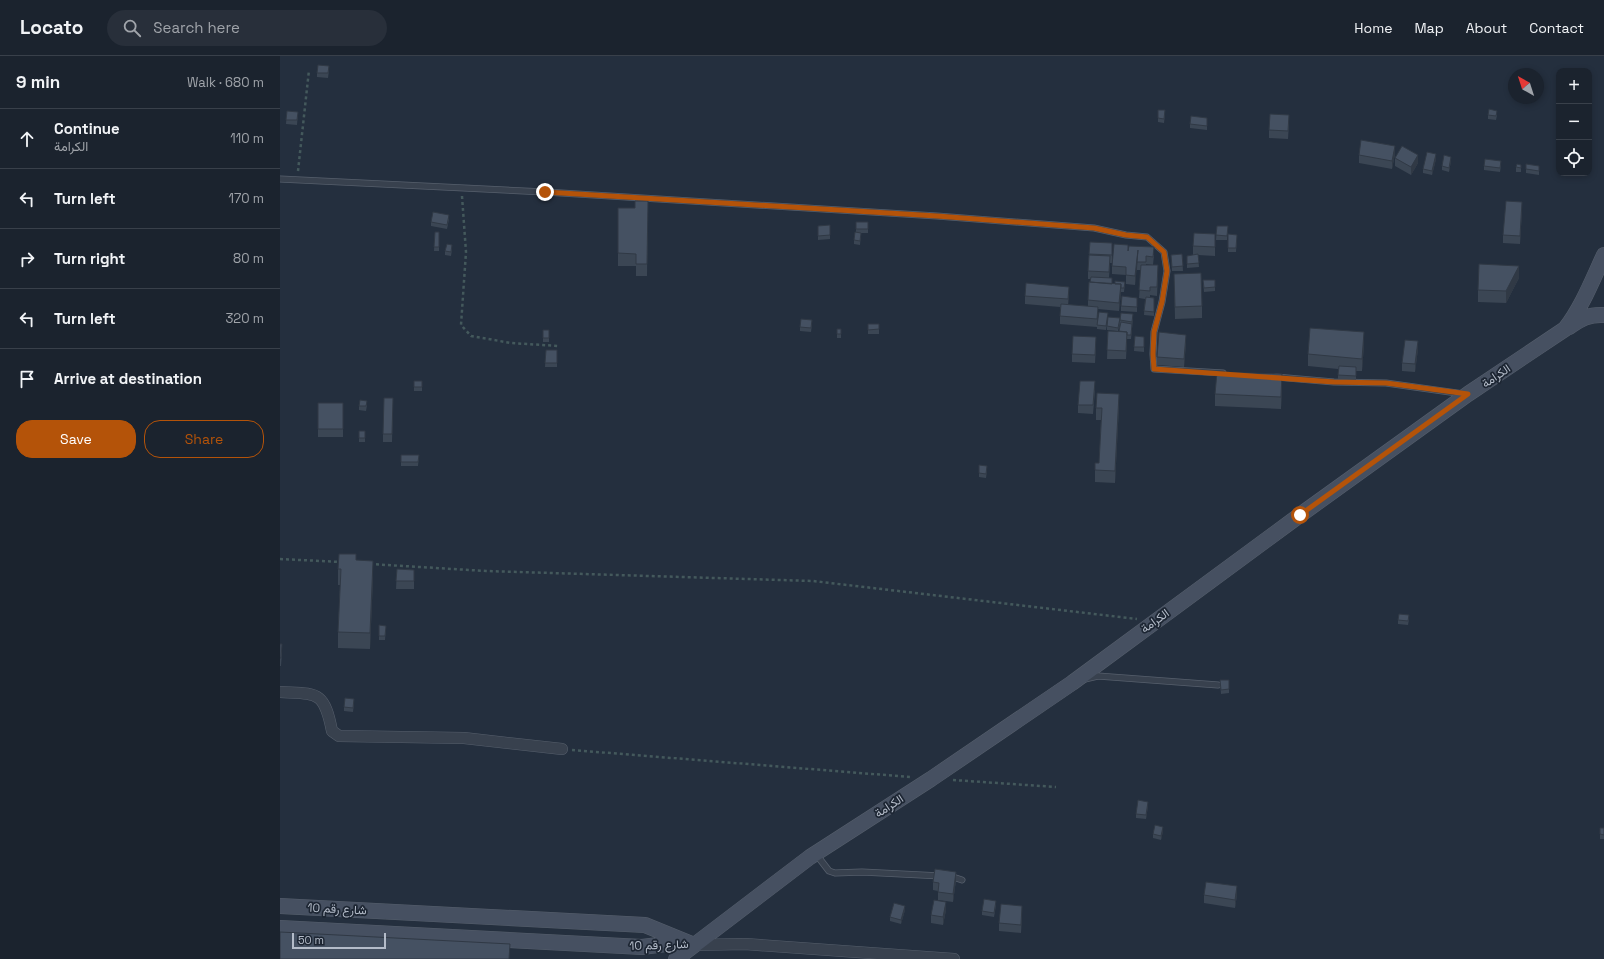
<!DOCTYPE html>
<html lang="en">
<head>
<meta charset="utf-8">
<style>
  body { margin:0; font-family:"Space Grotesk",Vazirmatn,sans-serif; background:#282f3a; color:#f1f3f6 }
  .controls { position:absolute; right:12px; top:12px; display:grid; overflow:hidden; border-radius:8px; box-shadow:0 2px 6px #0003 }
  .controls button { width:36px; height:36px; display:grid; place-items:center; padding:0; border:0; border-bottom:1px solid #39404a; background:#1b232e; color:#f1f3f6; font:20px sans-serif }
  .compass { position:absolute; left:1228px; top:12px; width:36px; height:36px; border-radius:50%; background:#1b232e; box-shadow:0 2px 6px #0003; rotate:321deg }
  .scale { position:absolute; left:12px; bottom:10px; width:94px; box-sizing:border-box; padding-left:4px; border:2px solid #b4bcc9; border-top:0; font-size:11px; line-height:14px; white-space:nowrap; color:#b4bcc9; -webkit-text-stroke:3px #1d2633; paint-order:stroke }
  .stop { position:absolute; width:12px; height:12px; margin:-9px; border:3px solid #b45309; border-radius:50%; background:#fff }
  .stop.end { background:#b45309; border-color:#fff; box-shadow:0 1px 4px #0008 }
  .list { margin:0; padding:0; list-style:none }
  h2 { display:flex; justify-content:space-between; align-items:center; height:52px; margin:0; padding:0 16px; font-size:17px }
  h2 small { font-size:13px; font-weight:400; color:#a0a4aa }
  .list li { display:grid; grid-template-columns:26px 1fr auto; gap:12px; align-items:center; box-sizing:border-box; height:60px; padding:0 16px; border-top:1px solid #39404a }
  .list b { display:block; font-size:15px; white-space:nowrap }
  .list p { margin:0; font-size:13px; white-space:nowrap; color:#a0a4aa }
  .list em { font-size:13px; font-style:normal; color:#a0a4aa }
  .actions { display:flex; gap:8px; padding:12px 16px }
  .actions a { flex:1; padding:9px 0; border:1px solid #b45309; border-radius:16px; text-align:center; font-size:14px; color:#b45309 }
  .actions .main { background:#b45309; color:#fff }
  .icon { flex:none; width:22px; height:22px; fill:none; stroke:currentColor; stroke-width:2; stroke-linecap:round; stroke-linejoin:round }
  .map { position:relative; flex:none; width:1324px; height:903px; overflow:hidden }
  header { display:flex; align-items:center; gap:24px; box-sizing:border-box; height:56px; padding:0 20px; background:#1b232e; border-bottom:1px solid #39404a }
  header strong { font-size:19px }
  nav { display:flex; gap:22px; margin-inline-start:auto; font-size:14px }
  .search { width:280px; height:36px; background:#282f3a; display:flex; align-items:center; gap:10px; box-sizing:border-box; padding:0 14px; border-radius:22px; color:#a0a4aa; font-size:15px }
  main { display:flex }
  aside { flex:1; background:#1b232e }
  .map>svg:first-child { display:block }
</style>
</head>
<body>
<header>
<strong>Locato</strong>
<div class="search"><svg class="icon" aria-label="search" viewBox="0 0 24 24"><circle cx="10" cy="10" r="6"/><path d="M15 15l6 6"/></svg>Search here</div>
<nav><a>Home</a><a>Map</a><a>About</a><a>Contact</a></nav>
</header>
<main>
<aside>
<h2>9 min<small>Walk · 680 m</small></h2>
<ul class="list">
<li><svg class="icon" aria-label="ahead" viewBox="0 0 24 24"><path d="M12 20V5M6 11l6-6 6 6"/></svg><div><b>Continue</b><p>الكرامة</p></div><em>110 m</em></li>
<li><svg class="icon" aria-label="left" viewBox="0 0 24 24"><path d="M17 20v-9H6M10 6l-5 5 5 5"/></svg><div><b>Turn left</b></div><em>170 m</em></li>
<li><svg class="icon" aria-label="right" viewBox="0 0 24 24"><path d="M7 20v-9h11M14 6l5 5-5 5"/></svg><div><b>Turn right</b></div><em>80 m</em></li>
<li><svg class="icon" aria-label="left" viewBox="0 0 24 24"><path d="M17 20v-9H6M10 6l-5 5 5 5"/></svg><div><b>Turn left</b></div><em>320 m</em></li>
<li><svg class="icon" aria-label="arrive" viewBox="0 0 24 24"><path d="M6 21V4h12l-3 4 3 4H6"/></svg><div><b>Arrive at destination</b></div></li>
</ul>
<div class="actions"><a class="main">Save</a><a>Share</a></div>
</aside>
<div class="map">
<svg width="1324" height="903" viewBox="0 0 1324 903">
  <rect width="100%" height="100%" fill="#242f3e"/>
  <g fill="none" stroke-linecap="round" stroke-linejoin="round">
    <defs>
      <path id="lane" d="M0 123 265 136 657 160 814 172 846 179 867 181 884 196 887 215 882 246 874 276 873 298 874 313 943 317
        M996 321 1054 326 1106 327 1184 338
        M805 623 818 620 938 629
        M535 802H539L549 815 555 817 582 816 661 820
        M670 820 682 824"/>
      <path id="street" d="M0 636C37 638 44 634 52 675L59 680 184 682 282 693
        M414 889 465 888 674 903"/>
      <path id="secondary" d="M1289 271C1301 263 1309 258 1324 259
        M0 850 365 869 414 889
        M0 872 362 891 394 887 405 888
        M396 903 530 801 651 723 792 627 1020 459 1188 338 1285 273C1302 251 1312 225 1324 199"/>
    </defs>
    <!-- lane casing -->
    <use href="#lane" stroke="#565f6c" stroke-width="7"/>
    <!-- street casing -->
    <use href="#street" stroke="#565f6c" stroke-width="12"/>
    <!-- secondary casing -->
    <use href="#secondary" stroke="#565f6c" stroke-width="16"/>
    <!-- path -->
    <path stroke="#44595c" stroke-width="2.5" stroke-dasharray="3 3" stroke-linecap="butt" d="M18 115 29 14
      M182 140 186 196 181 269 191 280 231 287 279 290
      M0 503 61 506
      M90 508 206 515 533 525 857 563
      M292 694 630 721
      M673 724 776 731"/>
    <!-- lane -->
    <use href="#lane" stroke="#38414e" stroke-width="5.5"/>
    <!-- street -->
    <use href="#street" stroke="#38414e" stroke-width="11"/>
    <!-- secondary -->
    <use href="#secondary" stroke="#465061" stroke-width="15"/>
  </g>
  <!-- wall -->
  <path fill="#3b4654" d="M49 14 48 22 37 21V17Z
    M7 55 18 56 17 69 6 68Z
    M885 58 884 67 878 66V62Z
    M1208 59H1217L1216 64 1208 63Z
    M927 66V74L910 72V68Z
    M1009 67 1008 83 989 82V74Z
    M1115 98 1112 113 1079 107V99Z
    M1115 102 1138 107 1131 119 1115 110Z
    M1156 103 1152 119 1143 117V113Z
    M1171 105 1169 116 1162 114V110Z
    M1221 109 1220 116 1204 114V110Z
    M1241 109V116H1236V111Z
    M1246 113 1259 114V119L1246 117Z
    M368 145 367 220H356V210H338V152H355Z
    M1242 154 1240 188 1223 187V179Z
    M169 163 167 173 151 170V166Z
    M576 166H588V177H581L580 189 574 188V184L576 176Z
    M550 169V183L538 184V170Z
    M937 170H948L947 184H936Z
    M155 176H159V195H154Z
    M935 178V200L918 199 919 211 907 212V200L916 199H913V190Z
    M948 178 957 179 956 196H948Z
    M810 186 832 196V207H830L829 222 832 228H835L845 226 844 236H841L839 255 818 253 817 271 780 268V251L745 248V240L789 239 788 249 808 250V244L811 223H808V215Z
    M172 193 171 200 165 199V195Z
    M848 195 874 199 873 209 866 208V209L878 218 877 240 870 239V241L874 242V260L864 259 865 243 859 242 861 214H857V205L855 229 846 228V219L832 218V210Z
    M902 198 903 215H892L891 199Z
    M894 218 922 250V262L895 263Z
    M1239 222 1226 247 1198 246V234Z
    M923 224H935V235L924 236Z
    M857 242V256L841 255V250Z
    M841 257 853 262 851 283H847L846 303H827L828 275H837L827 274V270L840 266 838 275H839Z
    M828 261 826 274 817 273V269Z
    M532 268 531 276 520 275V271Z
    M588 268H599V278H588Z
    M557 273H561V282H557Z
    M263 274H269V286H263Z
    M855 280 864 281V296L854 295Z
    M906 287 904 311 877 309V301Z
    M1084 288 1082 315H1076V324L1058 323V313L1028 310V298Z
    M816 289 815 307 792 306V298Z
    M1138 293 1135 316 1122 315V307Z
    M266 294H277V311H265Z
    M134 325H142V335H134Z
    M1002 331 1001 353 935 350V338Z
    M815 334 813 358 798 357V349Z
    M113 342 112 386H103V378Z
    M38 347H63V381H38Z
    M87 349 86 355 79 354V350Z
    M839 350 835 427 815 426V414L819 407 821 364H816V352Z
    M79 375H85V386H79Z
    M121 399H139L138 410H121Z
    M699 409 707 414 706 422 699 421Z
    M76 504 93 521 90 593 58 592V576L60 529H58V513Z
    M117 513 134 514V533H116Z
    M1129 563 1128 569 1118 568V564Z
    M106 570 105 584H99V580Z
    M0 588 2 597 1 610H0Z
    M940 624H949V637L941 638Z
    M74 647 73 656 64 655V651Z
    M868 750 866 763 856 762V758Z
    M1320 772H1324V783H1320Z
    M883 775 881 784 873 782V778Z
    M676 824 673 846 658 844V835L653 834V826Z
    M924 839H957L955 852 924 847Z
    M716 849 714 861 702 859V855Z
    M625 854 621 868 610 865V861Z
    M666 854 663 869 651 867V859Z
    M742 858 741 877 719 875V867Z"/>
  <!-- shaded-wall -->
  <path fill="#303945" d="M1115 90V98L1112 113V105Z
    M1156 98V103L1152 119V115Z
    M1138 99V107L1131 119V111Z
    M1171 101V105L1169 116V112Z
    M1242 146V154L1240 188V180Z
    M858 194V203L855 229V220Z
    M1239 210V222L1226 247V235Z
    M841 228V237L839 255V247Z
    M789 231V239L788 251V243Z
    M1084 276V288L1082 315V303Z
    M906 279V287L904 311V303Z
    M1138 285V293L1135 316V308Z
    M1002 318V331L1001 353V341Z
    M839 338V350L835 427V415Z
    M93 505V521L90 593V577Z
    M868 746V750L866 763V759Z
    M883 771V775L881 784V780Z
    M676 816V824L673 846V838Z
    M957 830V839L955 852V844Z
    M666 846V854L663 869V861Z
    M625 850V854L621 868V864Z
    M742 850V858L741 877V869Z"/>
  <!-- building -->
  <path fill="#455162" stroke="#303945" d="M38 9 49 10 48 17H37Z
    M1209 53 1217 55 1216 60 1208 59Z
    M878 54H885L884 63 878 62Z
    M7 55 18 56 17 64H6Z
    M990 58 1009 59 1008 75 989 74Z
    M911 60 927 62V70L910 68Z
    M1081 84 1115 90 1112 105 1079 99Z
    M1122 90 1138 99 1131 111 1115 102Z
    M1147 96 1156 98 1152 115 1143 113Z
    M1164 99 1171 101 1169 112 1162 110Z
    M1205 103 1221 105 1220 112 1204 110Z
    M1237 108 1241 109V112L1236 111Z
    M1246 108 1259 110V115L1246 113Z
    M355 145H368L367 208H356V198L338 197V152H355Z
    M1226 145 1242 146 1240 180 1223 179Z
    M153 156 169 159 167 169 151 166Z
    M576 166H588V173H576Z
    M550 169V179L538 180V170Z
    M937 170H948L947 180 936 179Z
    M155 176H159V191H154Z
    M575 176 581 177 580 185 574 184Z
    M914 177 935 178V191L913 190Z
    M948 178 957 179 956 192H948Z
    M810 186 832 187V199L809 198Z
    M167 188 172 189 171 196 165 195Z
    M834 188 848 189V195L849 190 874 191 873 201 866 200V206H857L858 194 855 220 846 219V211L832 210Z
    M902 198 903 210 892 211 891 199Z
    M918 198 919 207 907 208V200Z
    M809 199 830 200 829 216 808 215Z
    M1199 208 1239 210 1226 235 1198 234Z
    M861 209H878L877 231H870V235L859 234Z
    M921 217 922 250 895 251 894 218Z
    M811 221 832 222V228L810 226Z
    M923 224H935V231L924 232Z
    M835 225 845 226 844 232H841V228H835Z
    M809 226 841 228 839 247 808 244Z
    M746 227 789 231 788 243 745 240Z
    M842 240 857 242V251L841 250Z
    M866 241 874 242V256L864 255Z
    M781 248 818 251 817 263 780 260Z
    M819 256 828 257 826 270 817 269Z
    M841 257 853 258 852 266 840 264Z
    M828 261 840 262 838 272 827 270Z
    M521 263 532 264 531 272 520 271Z
    M841 266 852 268 851 279H847V276L839 275Z
    M588 268H599V273L588 274Z
    M1030 272 1084 276 1082 303 1028 298Z
    M557 273H561V278H557Z
    M263 274H269V282H263Z
    M828 275 847 276 846 295 827 294Z
    M879 276 906 279 904 303 877 301Z
    M793 280 816 281 815 299 792 298Z
    M855 280 864 281V291H854Z
    M1125 284 1138 285 1135 308 1122 307Z
    M266 294H277V307H265Z
    M1059 310 1076 311V320L1058 319Z
    M937 316 1002 318 1001 341 935 338Z
    M134 325H142V331H134Z
    M800 325H815L813 349H798Z
    M817 337 839 338 835 415 815 414V407H819L822 352H816Z
    M104 342H113L112 378H103Z
    M80 344 87 345 86 350H79Z
    M38 347H63V373H38Z
    M79 375H85V382H79Z
    M121 399H139L138 406H121Z
    M699 409 707 410 706 418 699 417Z
    M59 498H76V504L93 505 90 577 58 576 61 513H58Z
    M117 513 134 514V525H116Z
    M1119 558 1129 559 1128 565 1118 564Z
    M99 569 106 570 105 580H99Z
    M0 588H2L1 602H0Z
    M940 624H949V633L941 634Z
    M65 642 74 643 73 652 64 651Z
    M858 744 868 746 866 759 856 758Z
    M875 769 883 771 881 780 873 778Z
    M1320 772H1324V779L1320 778Z
    M655 813 676 816 673 838 658 836 659 827 653 826Z
    M926 826 957 830 955 844 924 839Z
    M704 843 716 845 714 857 702 855Z
    M654 844 666 846 663 861 651 859Z
    M614 847 625 850 621 864 610 861Z
    M721 848 742 850 741 869 719 867Z
    M0 876 230 888 229 903H0Z"/>
  <g fill="none" stroke-linecap="round" stroke-linejoin="round">
    <!-- route -->
    <path stroke="#b45309" stroke-width="5" d="M265 136 657 160 814 172 846 179 867 181 884 196 887 215 882 246 874 276 873 298 874 313 1054 326 1106 327 1188 338 1020 459"/>
  </g>
  <g text-anchor="middle" dominant-baseline="central" stroke-width="3.5" stroke-linejoin="round" paint-order="stroke">
    <!-- street labels -->
    <g font-size="12" fill="#b4bcc9" stroke="#1d2633">
      <text transform="translate(1216 320) rotate(-34)">الكرامة</text>
      <text transform="translate(875 565) rotate(-36)">الكرامة</text>
      <text transform="translate(609 750) rotate(-33)">الكرامة</text>
      <text transform="translate(57 853) rotate(3)">شارع رقم 10</text>
      <text transform="translate(379 889) rotate(-2)">شارع رقم 10</text>
    </g>
  </g>
</svg>
<div class="controls">
<button>+</button>
<button>−</button>
<button><svg class="icon" aria-label="locate" viewBox="0 0 24 24"><circle cx="12" cy="12" r="6"/><path d="M12 2v4M12 18v4M2 12h4M18 12h4"/></svg></button>
</div>
<svg class="compass" viewBox="-18 -18 36 36"><path d="M0-13l5 13h-10z" fill="#e53935"/><path d="M0 13l5-13h-10z" fill="#a0a4aa"/></svg>
<div class="scale">50 m</div>
<div class="stop" style="left:1020px;top:459px"></div>
<div class="stop end" style="left:265px;top:136px"></div>
</div>
</main>
</body>
</html>
